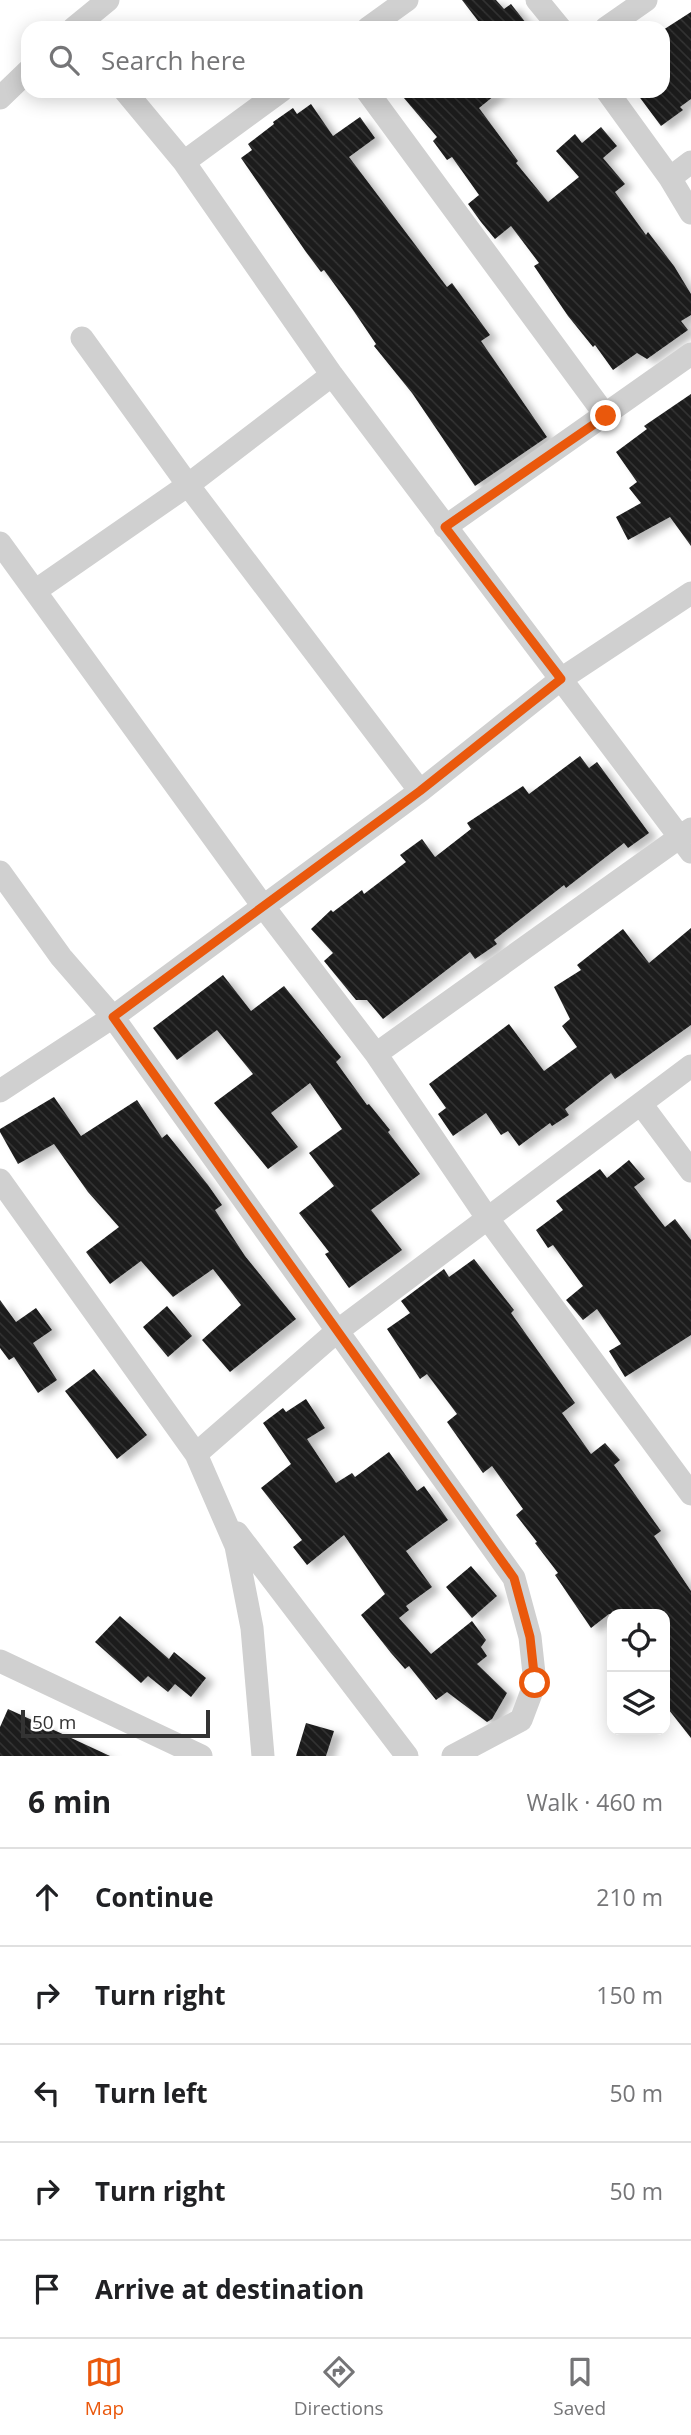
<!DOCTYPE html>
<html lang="en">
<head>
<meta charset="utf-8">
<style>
  body { margin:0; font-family:"Open Sans",sans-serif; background:#f6f6f6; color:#202124 }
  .controls { position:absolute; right:21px; bottom:21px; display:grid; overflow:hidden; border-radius:14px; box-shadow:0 4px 18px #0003 }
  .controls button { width:63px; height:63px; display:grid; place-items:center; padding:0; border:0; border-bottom:2px solid #e0e0e0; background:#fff; color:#202124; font:35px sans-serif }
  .scale { position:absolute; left:21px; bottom:18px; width:189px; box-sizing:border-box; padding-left:7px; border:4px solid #333; border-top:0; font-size:19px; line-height:24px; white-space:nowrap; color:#333; -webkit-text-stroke:5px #fff; paint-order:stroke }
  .stop { position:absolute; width:21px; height:21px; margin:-16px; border:5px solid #ea580c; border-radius:50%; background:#fff }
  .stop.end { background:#ea580c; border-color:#fff; box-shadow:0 2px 7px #0008 }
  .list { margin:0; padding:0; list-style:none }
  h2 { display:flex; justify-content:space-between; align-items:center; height:91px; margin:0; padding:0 28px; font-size:30px }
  h2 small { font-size:23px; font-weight:400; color:#757577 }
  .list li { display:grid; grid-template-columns:46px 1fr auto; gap:21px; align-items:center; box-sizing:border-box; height:98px; padding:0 28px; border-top:2px solid #e0e0e0 }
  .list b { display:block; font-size:26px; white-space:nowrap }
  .list em { font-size:23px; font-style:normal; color:#757577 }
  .icon { flex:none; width:38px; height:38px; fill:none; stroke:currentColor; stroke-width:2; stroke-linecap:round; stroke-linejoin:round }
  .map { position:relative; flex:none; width:691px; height:1756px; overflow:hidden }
  .search { position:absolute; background:#fff; box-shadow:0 4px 18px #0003; left:21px; right:21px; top:21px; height:77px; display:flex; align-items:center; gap:18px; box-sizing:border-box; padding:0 24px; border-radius:21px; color:#757577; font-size:26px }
  .sheet { height:581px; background:#fff }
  nav { display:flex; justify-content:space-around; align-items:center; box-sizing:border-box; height:98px; border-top:2px solid #e0e0e0; background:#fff; font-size:19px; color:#757577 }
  nav a { display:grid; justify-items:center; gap:4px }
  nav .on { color:#ea580c }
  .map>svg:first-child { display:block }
</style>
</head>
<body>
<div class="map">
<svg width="691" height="1756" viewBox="0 0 691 1756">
  <defs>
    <pattern id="building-back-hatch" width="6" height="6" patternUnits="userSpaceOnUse" patternTransform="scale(1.75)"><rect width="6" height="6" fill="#1a1a1a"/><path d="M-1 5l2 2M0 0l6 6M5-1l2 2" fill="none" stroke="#333"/></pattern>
    <filter id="shadow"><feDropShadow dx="8" dy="4.5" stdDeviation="3.5" flood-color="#0004"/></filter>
  </defs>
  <rect width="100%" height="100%" fill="#fff"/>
  <!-- building -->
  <path fill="url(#building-back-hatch)" filter="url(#shadow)" d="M462 0H496L504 9 511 4 530 28H479L482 26Z
    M691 12V99L680 107 683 110 661 126 635 91H663V30Z
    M398 91H500L479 108 518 161 516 163 548 202 579 177 556 151 575 134 582 143 601 127 617 146 603 158 625 184 615 192 646 235 648 232 674 266 691 294V315L681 321 688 330 647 359 637 353 613 370 595 345 593 347 568 316 534 266 539 263 511 226 495 239 481 222 468 204 479 195 452 157 447 160 433 141 437 137Z
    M311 104 333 136 360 117 375 138 349 157 447 287 452 283 490 335 481 341 547 437 475 486 412 393 374 346 376 344 353 310 324 270 321 272 306 252 241 158 252 150 248 144 274 124 273 122 293 108 297 114Z
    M691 394V546L670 517 628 540 616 517 641 503 629 488 637 482 616 452 647 429 644 426Z
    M580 756 589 768 597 762 649 833 628 848 624 843 566 888 564 885 494 940 497 944 475 959 470 952 383 1019 367 1000H356L324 961 333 953 311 929 331 910 333 912 362 890 364 894 406 862 400 855 422 839 435 857 471 829 467 823 523 786 529 794Z
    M691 928V1025L615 1079 611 1073 565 1109 569 1115 552 1126 550 1123 519 1146 508 1131 501 1135 486 1113 453 1136 438 1114 446 1108 429 1084 509 1024 544 1071 577 1047 562 1026 570 1019 554 987 581 970 577 965 623 929 649 963Z
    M223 975 251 1011 284 986 341 1057 336 1062 367 1105 369 1104 390 1130 388 1132 420 1174 371 1210 402 1250 349 1288 325 1254 329 1252 299 1213 334 1186 309 1153 342 1129 310 1083 271 1113 298 1147 268 1169 214 1103 253 1074 217 1030 177 1060 153 1028Z
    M54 1097 81 1136 137 1100 162 1138 167 1134 208 1185 222 1205 215 1210 245 1256 296 1319 230 1372 202 1340 241 1305 213 1269 173 1297 141 1261 110 1284 86 1252 119 1227 88 1192 54 1144 18 1164 0 1132V1129Z
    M629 1160 645 1179 634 1187 665 1227 675 1219 691 1240V1335L625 1377 609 1351 621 1344 597 1309 583 1320 566 1300 583 1286 553 1245 548 1248 536 1230 563 1210 556 1201 600 1169 607 1178Z
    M474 1259 514 1310 511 1313 575 1403 562 1413 591 1454 605 1443 620 1460 614 1465 661 1531 654 1536 691 1591V1738L665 1705V1614H609L591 1628 555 1575 558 1573 535 1543 537 1542 516 1515 523 1509 492 1466 483 1473 447 1422 457 1414 427 1374 420 1379 387 1329 410 1313 401 1301 444 1269 449 1277Z
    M0 1300 16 1322 36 1308 52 1330 33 1343 57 1380 38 1393 14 1357 9 1360 0 1348Z
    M167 1306 192 1336 168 1357 143 1327Z
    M94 1369 147 1435 117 1459 65 1391Z
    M306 1399 325 1428 307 1439 336 1483 352 1473 355 1477 389 1452 417 1491 424 1486 448 1520 406 1551 432 1587 406 1606 409 1610 399 1618 431 1654 472 1621 486 1640 481 1647 487 1656 477 1664 507 1693 492 1719 487 1722 447 1692 436 1700 409 1666 405 1669 391 1653 361 1615 385 1594 344 1535 307 1565 293 1547 302 1540 261 1488 291 1464 263 1423 283 1408 286 1412Z
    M471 1566 497 1596 472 1618 446 1587Z
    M120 1616 169 1659 174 1652 206 1678 191 1697 175 1684 168 1692 148 1676 141 1683 95 1642Z
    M8 1709 43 1725 110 1756H0V1727Z
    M306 1723 334 1731 326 1756H296Z"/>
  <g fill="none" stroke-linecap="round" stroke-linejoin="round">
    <!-- street -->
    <path stroke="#d0d0d0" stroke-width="23" d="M537 0 560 28
      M74 28 108 0
      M368 28 407 0
      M606 28 646 0
      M125 91 184 162 332 375 691 852
      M367 91 606 416
      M607 91 670 178 691 213
      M0 98 28 71
      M184 162 281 91
      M670 178 691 162
      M82 338 188 485 420 791
      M445 527 691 354
      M0 543 263 906 376 1054 488 1219 691 1494
      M35 591 188 485 332 375
      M0 872 61 957 113 1017 514 1578 530 1637 535 1683 521 1720 453 1756
      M376 1054 691 829
      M0 1091 113 1017 420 791 561 679 691 593
      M641 1104 691 1171
      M0 1180 196 1454 236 1546 252 1628 263 1756
      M196 1454 336 1332 691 1066
      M237 1533 407 1756
      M0 1661 201 1756"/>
  </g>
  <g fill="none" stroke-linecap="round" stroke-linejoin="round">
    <!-- route -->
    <path stroke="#ea580c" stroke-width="9" d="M535 1683 530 1637 514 1578 113 1017 420 791 561 679 445 527 606 416"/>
  </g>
</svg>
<div class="controls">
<button><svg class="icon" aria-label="locate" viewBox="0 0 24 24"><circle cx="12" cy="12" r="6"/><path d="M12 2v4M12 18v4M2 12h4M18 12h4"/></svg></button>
<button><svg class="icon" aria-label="layers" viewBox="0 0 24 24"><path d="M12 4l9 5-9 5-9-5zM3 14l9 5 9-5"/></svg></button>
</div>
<div class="scale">50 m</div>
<div class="stop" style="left:535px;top:1683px"></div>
<div class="stop end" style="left:606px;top:416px"></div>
<div class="search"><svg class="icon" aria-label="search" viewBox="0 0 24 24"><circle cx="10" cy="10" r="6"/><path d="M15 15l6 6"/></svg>Search here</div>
</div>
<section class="sheet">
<h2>6 min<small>Walk · 460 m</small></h2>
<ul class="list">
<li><svg class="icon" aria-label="ahead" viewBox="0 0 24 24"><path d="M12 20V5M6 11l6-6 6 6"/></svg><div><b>Continue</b></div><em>210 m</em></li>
<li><svg class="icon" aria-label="right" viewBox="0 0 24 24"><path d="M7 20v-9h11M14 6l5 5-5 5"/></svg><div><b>Turn right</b></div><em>150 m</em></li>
<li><svg class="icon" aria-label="left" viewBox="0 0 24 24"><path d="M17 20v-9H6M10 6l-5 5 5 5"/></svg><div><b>Turn left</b></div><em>50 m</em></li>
<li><svg class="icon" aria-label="right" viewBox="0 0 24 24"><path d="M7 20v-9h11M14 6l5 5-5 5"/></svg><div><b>Turn right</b></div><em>50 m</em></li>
<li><svg class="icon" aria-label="arrive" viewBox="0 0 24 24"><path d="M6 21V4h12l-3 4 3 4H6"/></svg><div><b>Arrive at destination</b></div></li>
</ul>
</section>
<nav>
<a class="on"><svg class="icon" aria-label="map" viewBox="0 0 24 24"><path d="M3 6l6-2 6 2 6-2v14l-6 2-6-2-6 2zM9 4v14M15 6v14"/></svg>Map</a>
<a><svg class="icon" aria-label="directions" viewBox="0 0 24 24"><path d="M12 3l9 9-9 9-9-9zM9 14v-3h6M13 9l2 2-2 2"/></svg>Directions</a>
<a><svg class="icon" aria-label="saved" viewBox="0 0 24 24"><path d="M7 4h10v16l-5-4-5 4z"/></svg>Saved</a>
</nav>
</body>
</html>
